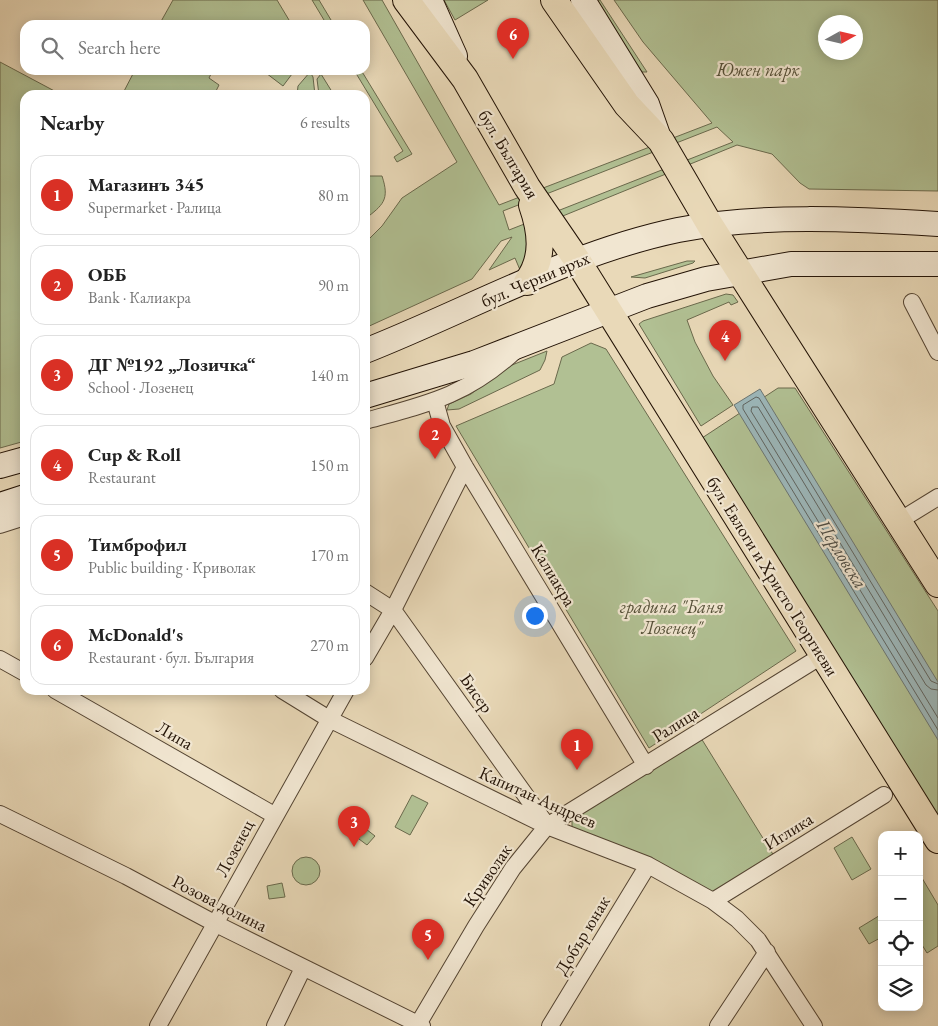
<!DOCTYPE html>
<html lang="en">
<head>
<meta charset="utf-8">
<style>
  body { margin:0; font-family:"EB Garamond",serif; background:#f6f6f6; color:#222 }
  .controls { position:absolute; right:15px; bottom:15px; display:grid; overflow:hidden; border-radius:10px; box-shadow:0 2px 12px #0003 }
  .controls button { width:45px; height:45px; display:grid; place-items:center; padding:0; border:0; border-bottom:1px solid #e0e0e0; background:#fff; color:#222; font:25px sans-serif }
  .compass { position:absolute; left:818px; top:15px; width:45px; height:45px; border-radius:50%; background:#fff; box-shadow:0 2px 12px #0003; rotate:82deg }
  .you { position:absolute; left:534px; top:615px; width:18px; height:18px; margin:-12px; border:4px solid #fff; border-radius:50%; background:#1a73e8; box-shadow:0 0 0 8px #1a73e833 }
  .badge { display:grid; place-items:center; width:32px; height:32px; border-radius:50%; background:#d93025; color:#fff; font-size:16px; font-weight:700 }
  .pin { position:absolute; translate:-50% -41px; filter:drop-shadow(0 1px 2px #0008) }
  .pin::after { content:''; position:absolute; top:26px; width:18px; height:15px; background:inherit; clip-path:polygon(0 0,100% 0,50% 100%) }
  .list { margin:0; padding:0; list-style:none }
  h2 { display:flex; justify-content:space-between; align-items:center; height:65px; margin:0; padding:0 20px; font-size:21px }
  h2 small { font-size:16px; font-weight:400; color:#767676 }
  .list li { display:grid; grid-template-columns:32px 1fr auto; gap:15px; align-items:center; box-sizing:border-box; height:80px; margin:0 10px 10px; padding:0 10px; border:1px solid #e0e0e0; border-radius:15px }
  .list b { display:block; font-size:19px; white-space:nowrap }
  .list p { margin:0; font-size:16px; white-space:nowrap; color:#767676 }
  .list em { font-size:16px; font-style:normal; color:#767676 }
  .icon { flex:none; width:28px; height:28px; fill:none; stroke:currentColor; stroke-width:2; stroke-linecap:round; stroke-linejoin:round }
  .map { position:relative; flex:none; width:938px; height:1026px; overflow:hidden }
  .search { position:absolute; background:#fff; box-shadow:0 2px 12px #0003; left:20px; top:20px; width:350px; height:55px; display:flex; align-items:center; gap:12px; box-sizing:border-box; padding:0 18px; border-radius:15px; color:#767676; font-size:19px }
  .panel { position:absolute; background:#fff; box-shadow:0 2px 12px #0003; left:20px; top:90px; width:350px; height:605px; border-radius:15px }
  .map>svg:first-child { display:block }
</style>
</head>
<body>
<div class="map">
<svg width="938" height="1026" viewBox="0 0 938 1026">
  <rect width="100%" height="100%" fill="#e9d9b8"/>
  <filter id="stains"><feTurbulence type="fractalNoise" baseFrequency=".004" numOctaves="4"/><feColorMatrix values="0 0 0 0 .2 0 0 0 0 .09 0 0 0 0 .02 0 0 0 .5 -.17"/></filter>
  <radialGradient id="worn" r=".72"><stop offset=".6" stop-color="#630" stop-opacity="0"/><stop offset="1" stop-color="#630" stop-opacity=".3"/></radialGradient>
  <!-- green -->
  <path fill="#b1c093" stroke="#6a694c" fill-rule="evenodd" d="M173 0H277L292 25H159Z
    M312 0H319L334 25H327Z
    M363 0H382L499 205 712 123 643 42 614 0H938V191L809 189 800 183 772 154 737 145 526 231 532 248 520 270 515 258 489 270 512 237 501 241 472 279 365 328V243L382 226 402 198 457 162ZM826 22H856V52H826ZM717 127 733 142 509 230 503 211Z
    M444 0H488L455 20Z
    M594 0H600L647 72H642Z
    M0 62 62 95H25V441L0 448Z
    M135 70H213L209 78 219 85 214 95H122Z
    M262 70H295L283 86Z
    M354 70H361L412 154 397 162 394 157 403 151Z
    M310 72 313 77 315 95H297L298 86Z
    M321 74 334 95H319L317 79Z
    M365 176H382C390 200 383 205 365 219Z
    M687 261H695L693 263 645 278 631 277Z
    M726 294 733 295 738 302 731 305 729 302 687 320 695 342 713 376 733 405 701 426 639 324 643 321Z
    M591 343 606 349 796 651 649 748 456 426 554 384 562 357Z
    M547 351 545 360 540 370 459 409 447 410 449 404 471 394 507 367Z
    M778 388H795L938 611V819L702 438Z
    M701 738 774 856 710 894 572 830V817Z
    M412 795 428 803 410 835 395 827Z
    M362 826 375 836 367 845 355 836Z
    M852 837 871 869 852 880 834 848Z
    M292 871a14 14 0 1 1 28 0a14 14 0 1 1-28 0Z
    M919 873 938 905V946L927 953 919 940Z
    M282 883 285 897 269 899 267 886Z
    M882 914V937L869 944 859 928Z"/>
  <!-- water -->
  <path fill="#9cb7ba" stroke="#6b7572" d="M760 389 938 682V740L734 405Z"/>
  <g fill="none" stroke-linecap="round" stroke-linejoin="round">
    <!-- shore -->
    <path stroke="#5f6460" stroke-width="1" d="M938 684 931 681 759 398 756 397 743 405V409L938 730
      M938 690 931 689 926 685 758 407H752L751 411 938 718"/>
    <defs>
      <path id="minor" d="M912 302 938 352
        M435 401 442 426 465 467 646 766
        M365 421C427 404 466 396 515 351
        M899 521 938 497
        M0 525 25 517
        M365 592 393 610 546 824
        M365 658 393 610 465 467
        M0 659 25 673
        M55 690 274 815
        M282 690 329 719 547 826 648 865 713 901 737 919 758 940 814 1026
        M0 814 126 876 216 924 422 1026
        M713 901 884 795
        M158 1026 346 690
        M275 1026 303 968
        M417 1026 476 926 513 868 547 826 823 655
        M550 1026 648 865
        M718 1026 767 952"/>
      <path id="secondary" d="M430 0 455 56
        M583 0 647 104 659 138
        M365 351C469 310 568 253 678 230 758 214 856 219 938 224
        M365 396 474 363 647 296 706 279 791 264H938
        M0 466 25 459
        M0 505 25 497"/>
      <path id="primary" d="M406 0 465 79 527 187 577 260 938 840
        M554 0 627 105 661 141 710 225 938 584
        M527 282C545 258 541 231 532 205"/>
    </defs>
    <!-- minor casing -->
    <use href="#minor" stroke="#544432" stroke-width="18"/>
    <!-- secondary casing -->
    <use href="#secondary" stroke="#221205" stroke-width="26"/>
    <!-- primary casing -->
    <use href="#primary" stroke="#221205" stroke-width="28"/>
    <!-- minor -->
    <use href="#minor" stroke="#f1e6d1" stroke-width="16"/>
    <!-- secondary -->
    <use href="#secondary" stroke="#f1e6d1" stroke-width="24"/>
    <!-- primary -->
    <use href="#primary" stroke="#e9d9b8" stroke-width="26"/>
  </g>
  <g text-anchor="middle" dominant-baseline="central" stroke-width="4.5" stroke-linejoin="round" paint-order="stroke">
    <!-- park labels -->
    <g font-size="18" font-style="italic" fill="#544f37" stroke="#f1e6d1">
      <text x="758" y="69">Южен парк</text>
      <text x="672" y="606">градина "Баня<tspan x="672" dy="21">Лозенец"</tspan></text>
    </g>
    <!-- street labels -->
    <g font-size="18" fill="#221205" stroke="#f1e6d1">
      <text transform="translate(509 154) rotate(59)">бул. България</text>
      <text transform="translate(535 279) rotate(-23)">бул. Черни връх</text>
      <text transform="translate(554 575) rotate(59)">Калиакра</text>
      <text transform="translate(773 576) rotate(58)">бул. Евлоги и Христо Георгиеви</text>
      <text transform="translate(477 693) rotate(55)">Бисер</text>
      <text transform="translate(675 724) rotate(-32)">Ралица</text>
      <text transform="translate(175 735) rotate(30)">Липа</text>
      <text transform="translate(538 797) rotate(24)">Капитан Андреев</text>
      <text transform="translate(788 831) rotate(-32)">Иглика</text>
      <text transform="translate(234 848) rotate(-62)">Лозенец</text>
      <text transform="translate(487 875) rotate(-56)">Криволак</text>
      <text transform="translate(220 903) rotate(27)">Розова долина</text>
      <text transform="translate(582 935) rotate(-59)">Добър юнак</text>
    </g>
    <!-- water labels -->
    <g font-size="19" font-style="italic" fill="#4d4c44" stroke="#f1e6d1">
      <text transform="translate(842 554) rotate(58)">Перловска</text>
    </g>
  </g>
  <rect width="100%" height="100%" filter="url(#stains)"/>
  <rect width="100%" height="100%" fill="url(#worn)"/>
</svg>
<div class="controls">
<button>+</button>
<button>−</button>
<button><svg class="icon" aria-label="locate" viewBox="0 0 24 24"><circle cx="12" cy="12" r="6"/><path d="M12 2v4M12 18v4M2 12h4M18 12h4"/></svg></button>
<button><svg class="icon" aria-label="layers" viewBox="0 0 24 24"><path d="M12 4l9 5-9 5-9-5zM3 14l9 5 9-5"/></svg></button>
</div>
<svg class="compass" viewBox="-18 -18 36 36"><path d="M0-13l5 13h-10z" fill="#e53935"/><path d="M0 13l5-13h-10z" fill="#767676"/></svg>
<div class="you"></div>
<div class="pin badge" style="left:577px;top:770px">1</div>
<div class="pin badge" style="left:435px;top:459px">2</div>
<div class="pin badge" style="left:354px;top:847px">3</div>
<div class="pin badge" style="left:725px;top:361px">4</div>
<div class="pin badge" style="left:428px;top:960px">5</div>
<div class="pin badge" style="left:513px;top:59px">6</div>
<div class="search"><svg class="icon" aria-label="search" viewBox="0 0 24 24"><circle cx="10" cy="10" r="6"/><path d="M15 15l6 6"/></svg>Search here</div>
<section class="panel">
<h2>Nearby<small>6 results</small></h2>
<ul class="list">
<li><span class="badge">1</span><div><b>Магазинъ 345</b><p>Supermarket · Ралица</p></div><em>80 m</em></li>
<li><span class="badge">2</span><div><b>ОББ</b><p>Bank · Калиакра</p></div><em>90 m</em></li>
<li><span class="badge">3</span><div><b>ДГ №192 „Лозичка“</b><p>School · Лозенец</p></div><em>140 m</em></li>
<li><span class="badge">4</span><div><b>Cup &amp; Roll</b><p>Restaurant</p></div><em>150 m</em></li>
<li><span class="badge">5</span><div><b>Тимброфил</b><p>Public building · Криволак</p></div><em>170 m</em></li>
<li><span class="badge">6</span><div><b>McDonald's</b><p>Restaurant · бул. България</p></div><em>270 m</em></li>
</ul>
</section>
</div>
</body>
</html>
